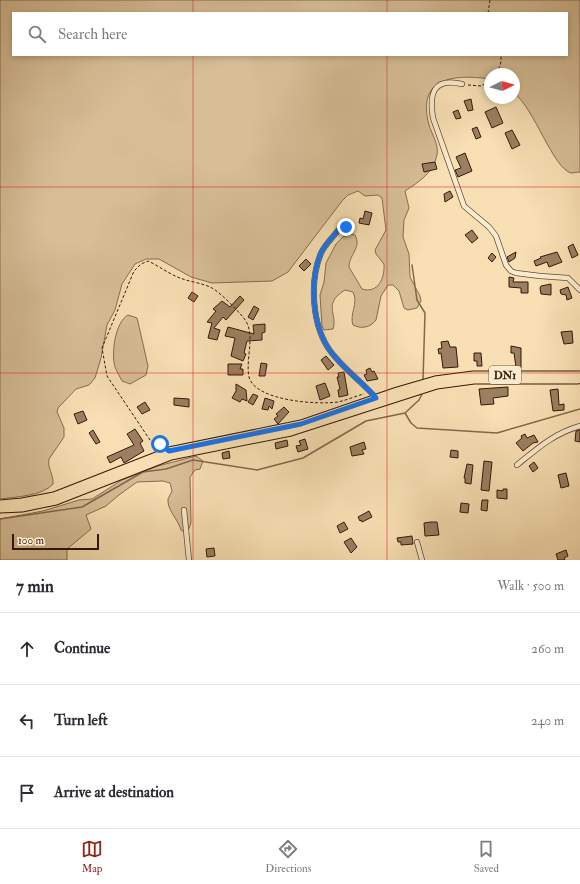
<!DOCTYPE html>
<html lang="en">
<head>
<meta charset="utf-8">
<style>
  body { margin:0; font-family:"IM FELL Double Pica",serif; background:#f7f7f7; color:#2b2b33 }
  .compass { position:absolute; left:484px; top:68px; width:36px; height:36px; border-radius:50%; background:#fff; box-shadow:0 2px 6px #0003; rotate:84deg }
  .scale { position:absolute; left:12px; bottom:10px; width:87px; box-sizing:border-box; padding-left:4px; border:2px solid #341908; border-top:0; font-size:11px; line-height:14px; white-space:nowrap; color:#341908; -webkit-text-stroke:3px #faebce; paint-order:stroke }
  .stop { position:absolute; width:12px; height:12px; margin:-9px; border:3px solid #1a73e8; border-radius:50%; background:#fff }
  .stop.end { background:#1a73e8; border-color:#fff; box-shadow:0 1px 4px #0008 }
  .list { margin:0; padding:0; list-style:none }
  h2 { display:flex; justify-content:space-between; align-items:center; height:52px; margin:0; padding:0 16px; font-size:17px }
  h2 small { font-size:13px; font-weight:400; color:#7c7c81 }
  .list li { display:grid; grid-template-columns:26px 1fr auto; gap:12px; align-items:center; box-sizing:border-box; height:72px; padding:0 16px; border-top:1px solid #e1e1e2 }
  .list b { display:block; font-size:15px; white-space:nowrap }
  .list em { font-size:13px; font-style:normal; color:#7c7c81 }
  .icon { flex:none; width:22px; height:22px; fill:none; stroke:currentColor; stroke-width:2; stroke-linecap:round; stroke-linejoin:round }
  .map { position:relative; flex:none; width:580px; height:560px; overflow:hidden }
  .search { position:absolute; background:#fff; box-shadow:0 2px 6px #0003; left:12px; right:12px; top:12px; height:44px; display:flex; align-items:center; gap:10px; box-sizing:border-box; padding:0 14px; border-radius:0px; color:#7c7c81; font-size:15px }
  .sheet { height:268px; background:#fff }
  nav { display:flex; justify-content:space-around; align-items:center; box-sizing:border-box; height:56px; border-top:1px solid #e1e1e2; background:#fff; font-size:11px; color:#7c7c81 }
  nav a { display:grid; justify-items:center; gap:2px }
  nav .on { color:#8f2418 }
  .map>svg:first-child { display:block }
</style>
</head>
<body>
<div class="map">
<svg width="580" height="560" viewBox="0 0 580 560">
  <rect width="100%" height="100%" fill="#f8e0b4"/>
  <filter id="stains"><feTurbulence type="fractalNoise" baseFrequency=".005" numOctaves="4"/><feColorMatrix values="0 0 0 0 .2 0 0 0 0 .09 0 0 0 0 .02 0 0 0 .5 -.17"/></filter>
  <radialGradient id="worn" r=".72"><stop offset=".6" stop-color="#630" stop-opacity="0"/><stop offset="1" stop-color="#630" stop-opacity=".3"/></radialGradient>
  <!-- green -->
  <path fill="#d7be97" stroke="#866c50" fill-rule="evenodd" d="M0 0H580V172C577 172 573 173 571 173 553 168 534 108 514 93V74H490V79C454 74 416 77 429 125 432 135 439 144 437 155 433 173 420 181 405 191L409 208 404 220 403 237 409 254 410 277 420 296 421 301 417 308 408 310 404 308 399 291 393 285H388L381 296 376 320C370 328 361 329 353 325 349 314 359 303 353 292L345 290C322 304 338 314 333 329L324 330 322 326 320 295 324 282 326 263 336 244 343 237 351 234 355 235C362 248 349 254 349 267L362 289C378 294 385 278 384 264L376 254 375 250 386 230 382 198 378 195 365 196 358 191 348 195 342 201 288 272 272 281 212 283 191 277 159 259H146L135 264 122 284 115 310 107 325 101 358 95 378 89 385 76 389 58 408 57 412 64 428V437L49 459C47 468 54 475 53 484 43 496 15 497 0 499ZM13 13H567V55H13Z
    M128 315 137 318 138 322 148 366 146 375 130 384 122 381C120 377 117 372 115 367 111 354 115 322 128 315Z
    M196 456 203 461 200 469 195 470 190 477 191 523 188 531 185 532 181 530C178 519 167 510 168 499L172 491 170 483 163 481 137 482 119 495 106 506 86 515 91 529 67 549V560H0V519L43 511 79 500 92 499 122 480 158 466Z"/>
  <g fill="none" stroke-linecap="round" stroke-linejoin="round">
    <!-- stream -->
    <path stroke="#81684c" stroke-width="1.5" d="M412 265 417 300 425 313 423 380
      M405 413 411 423 417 428 497 433 580 409
      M0 519 82 507 143 472 166 469 193 460 257 470 303 458 366 421 405 413 419 400 423 392"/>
  </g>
  <!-- building -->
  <path fill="#9a8061" stroke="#341908" d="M471 99 473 110 468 111 464 101Z
    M496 107 503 123 492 128 485 112Z
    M458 110 461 118 456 119 453 112Z
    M477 127 481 137 476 139 472 129Z
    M512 130 520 145 512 149 505 133Z
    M465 153 472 171 458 177 455 170 461 168 456 157Z
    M435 162 437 169 424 172 422 164Z
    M450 191 453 197 445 202 444 194Z
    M365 211 372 213 369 225 359 223 360 218 363 219Z
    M472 230 478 238 472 243 465 235Z
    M573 244 578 255 572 258 568 247Z
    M516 252 515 258 509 262 507 257Z
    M557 252 562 262 549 267 547 262 536 266 534 261 541 258 540 257Z
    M492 253 496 257 492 262 488 258Z
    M306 259 311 264 304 271 299 266Z
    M509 277 514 278 513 282H528V293H521V288L509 287Z
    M551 284V295L541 294 540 288 541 286Z
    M568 287 572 298 567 300 566 295 561 294 560 290Z
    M192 292 198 296 194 302 188 298Z
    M240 296 244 300 226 320 223 317 214 328 220 330 217 340 208 338 212 323 207 322 216 311 213 309 222 301 230 307Z
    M254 306 259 309 253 320 248 317Z
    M265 324V332L262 333V340L247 341 244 353 246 354 243 361 231 356 235 338 225 336 228 327 254 334 253 325Z
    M572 331 573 343 564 344 561 332Z
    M448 341 450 347H456L458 367 443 368 441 353 439 354 438 349 442 348 441 342Z
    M511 346 521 348V368L516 367 514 353H511Z
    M474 353H481L482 366H477V361H474Z
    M326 356 334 365 328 370 321 360Z
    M261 363 267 364 265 376H259Z
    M228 364H242L240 369H243V375H228Z
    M370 368 372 372 374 371 378 379 367 381 364 375 367 374 366 370Z
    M344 372 348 395 339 397 338 390 340 389 337 377H339L338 373Z
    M325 383 330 396 320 400 316 386Z
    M236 384 246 390 247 401 242 399 240 402 232 398 236 391Z
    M508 387V396L493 398 494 404 481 405 479 389Z
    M558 389 559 405 564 404V410L553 411 550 390Z
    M253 394 258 396 253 405 248 402Z
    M174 398 189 399V407L174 405Z
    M265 398 274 401 272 409 269 406 268 410 262 409Z
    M145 402 150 410 142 414 137 407Z
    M284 407 289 412 278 424 274 419 278 416 276 414Z
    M83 411 87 420 78 424 74 414Z
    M135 429 143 441 140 443 144 451 124 463 121 457 110 463 107 457 134 445 127 434Z
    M93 430 100 442 96 444 89 433Z
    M580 430V442L575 441 576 431Z
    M525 434 527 438 534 435 538 442 533 443 523 451 516 443 522 438 521 436Z
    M305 439 308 449 298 452 296 446 301 445 299 441Z
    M287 440 288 446 276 449 275 443Z
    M364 442 366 449 362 450 364 454 352 456 350 447Z
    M451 450 458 451V458L450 457Z
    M229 451 230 458 223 459 222 453Z
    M484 461 492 462 489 491 481 490Z
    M534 462 538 468 533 472 529 466Z
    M467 464 473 465 471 484 465 483V478H464Z
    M566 473 569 486 561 488 558 475Z
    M503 489H507V499L497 498V490L503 491Z
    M482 500H488L487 511 481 510Z
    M461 503 469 504 468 513 460 512Z
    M369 511 372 517 362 522 361 520 360 521 358 517Z
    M344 522 348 529 340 533 337 526Z
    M431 522H437L439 535 425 536 424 523Z
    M412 536 413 544 401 545V542H398L397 538Z
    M351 538 357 547 351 553 344 542Z
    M214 548 215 556 207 557 206 549Z
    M566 550 568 556 564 558 565 560H558L556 554Z"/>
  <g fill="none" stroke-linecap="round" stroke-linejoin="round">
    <defs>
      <path id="street" d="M462 84C433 77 429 94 433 118L464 206 489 227 496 236 506 265 511 271 516 273 540 276 568 278 580 290
        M346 227 340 228C334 236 325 244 321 253 309 282 312 327 331 352 344 369 362 382 376 398
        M517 465C538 448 553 434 580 426
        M184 510 189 560
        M417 542 422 560"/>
      <path id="primary" d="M0 504 22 502 54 496 169 451 301 424 397 391 435 380 473 375H580
        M0 509 22 508 56 501 171 456 291 432 437 385 474 380H578"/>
    </defs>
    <!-- street casing -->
    <use href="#street" stroke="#654b33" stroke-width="6"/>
    <!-- primary casing -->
    <use href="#primary" stroke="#341908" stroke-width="9"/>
    <!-- path -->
    <path stroke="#341908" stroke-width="1" stroke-dasharray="3 2" stroke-linecap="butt" d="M488 13 490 0
      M497 74 501 62V55
      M468 85 481 86 490 81
      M164 446 150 440 107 376 102 348 134 271 141 264 148 261C159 266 169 274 180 278 190 282 203 283 212 288 221 293 237 310 243 317 257 333 245 358 249 377 255 401 318 405 338 402 347 400 356 396 364 394"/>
    <!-- street -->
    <use href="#street" stroke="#faebce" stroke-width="4.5"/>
    <!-- primary -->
    <use href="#primary" stroke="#f8e0b4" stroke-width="7"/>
  </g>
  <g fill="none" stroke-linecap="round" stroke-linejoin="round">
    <!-- route -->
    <path stroke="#1a73e8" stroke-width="5" d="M160 444 169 451 301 424 376 398C362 382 344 369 331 352 312 327 309 281 321 253 325 244 334 236 340 228L346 227"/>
  </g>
  <!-- grid -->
  <path fill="none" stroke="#d62828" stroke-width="1" stroke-opacity="0.55" d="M193 0V13M387 0V13M193 55V560M387 55V560M0 187H580M0 373H580"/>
  <g text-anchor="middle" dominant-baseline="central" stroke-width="3" stroke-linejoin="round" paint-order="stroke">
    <!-- shield labels -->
    <rect fill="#faebce" stroke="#6f5843" stroke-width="1" x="489" y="366" width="32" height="18" rx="3"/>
    <g font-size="11" font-weight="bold" fill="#341908">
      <text x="505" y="375">DN1</text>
    </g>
  </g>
  <rect width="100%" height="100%" filter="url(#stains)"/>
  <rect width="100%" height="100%" fill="url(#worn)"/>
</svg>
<svg class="compass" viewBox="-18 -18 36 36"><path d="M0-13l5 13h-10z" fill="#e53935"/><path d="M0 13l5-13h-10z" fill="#7c7c81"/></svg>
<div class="scale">100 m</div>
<div class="stop" style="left:160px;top:444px"></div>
<div class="stop end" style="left:346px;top:227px"></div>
<div class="search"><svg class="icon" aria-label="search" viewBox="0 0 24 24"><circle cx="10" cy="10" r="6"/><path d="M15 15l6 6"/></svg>Search here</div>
</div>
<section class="sheet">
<h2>7 min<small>Walk · 500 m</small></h2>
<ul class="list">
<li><svg class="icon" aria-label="ahead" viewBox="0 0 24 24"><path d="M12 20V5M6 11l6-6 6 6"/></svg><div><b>Continue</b></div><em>260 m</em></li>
<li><svg class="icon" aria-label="left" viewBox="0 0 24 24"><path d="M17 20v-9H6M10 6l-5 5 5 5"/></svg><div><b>Turn left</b></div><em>240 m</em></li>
<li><svg class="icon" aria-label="arrive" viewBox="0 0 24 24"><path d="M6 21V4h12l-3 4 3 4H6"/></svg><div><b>Arrive at destination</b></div></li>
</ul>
</section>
<nav>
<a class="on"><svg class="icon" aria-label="map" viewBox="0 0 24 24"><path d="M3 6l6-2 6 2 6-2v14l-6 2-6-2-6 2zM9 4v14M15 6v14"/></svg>Map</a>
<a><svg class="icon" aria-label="directions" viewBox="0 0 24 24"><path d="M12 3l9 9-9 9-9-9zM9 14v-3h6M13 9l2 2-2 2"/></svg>Directions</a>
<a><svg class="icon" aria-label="saved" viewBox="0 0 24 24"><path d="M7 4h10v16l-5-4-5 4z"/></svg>Saved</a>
</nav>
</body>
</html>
